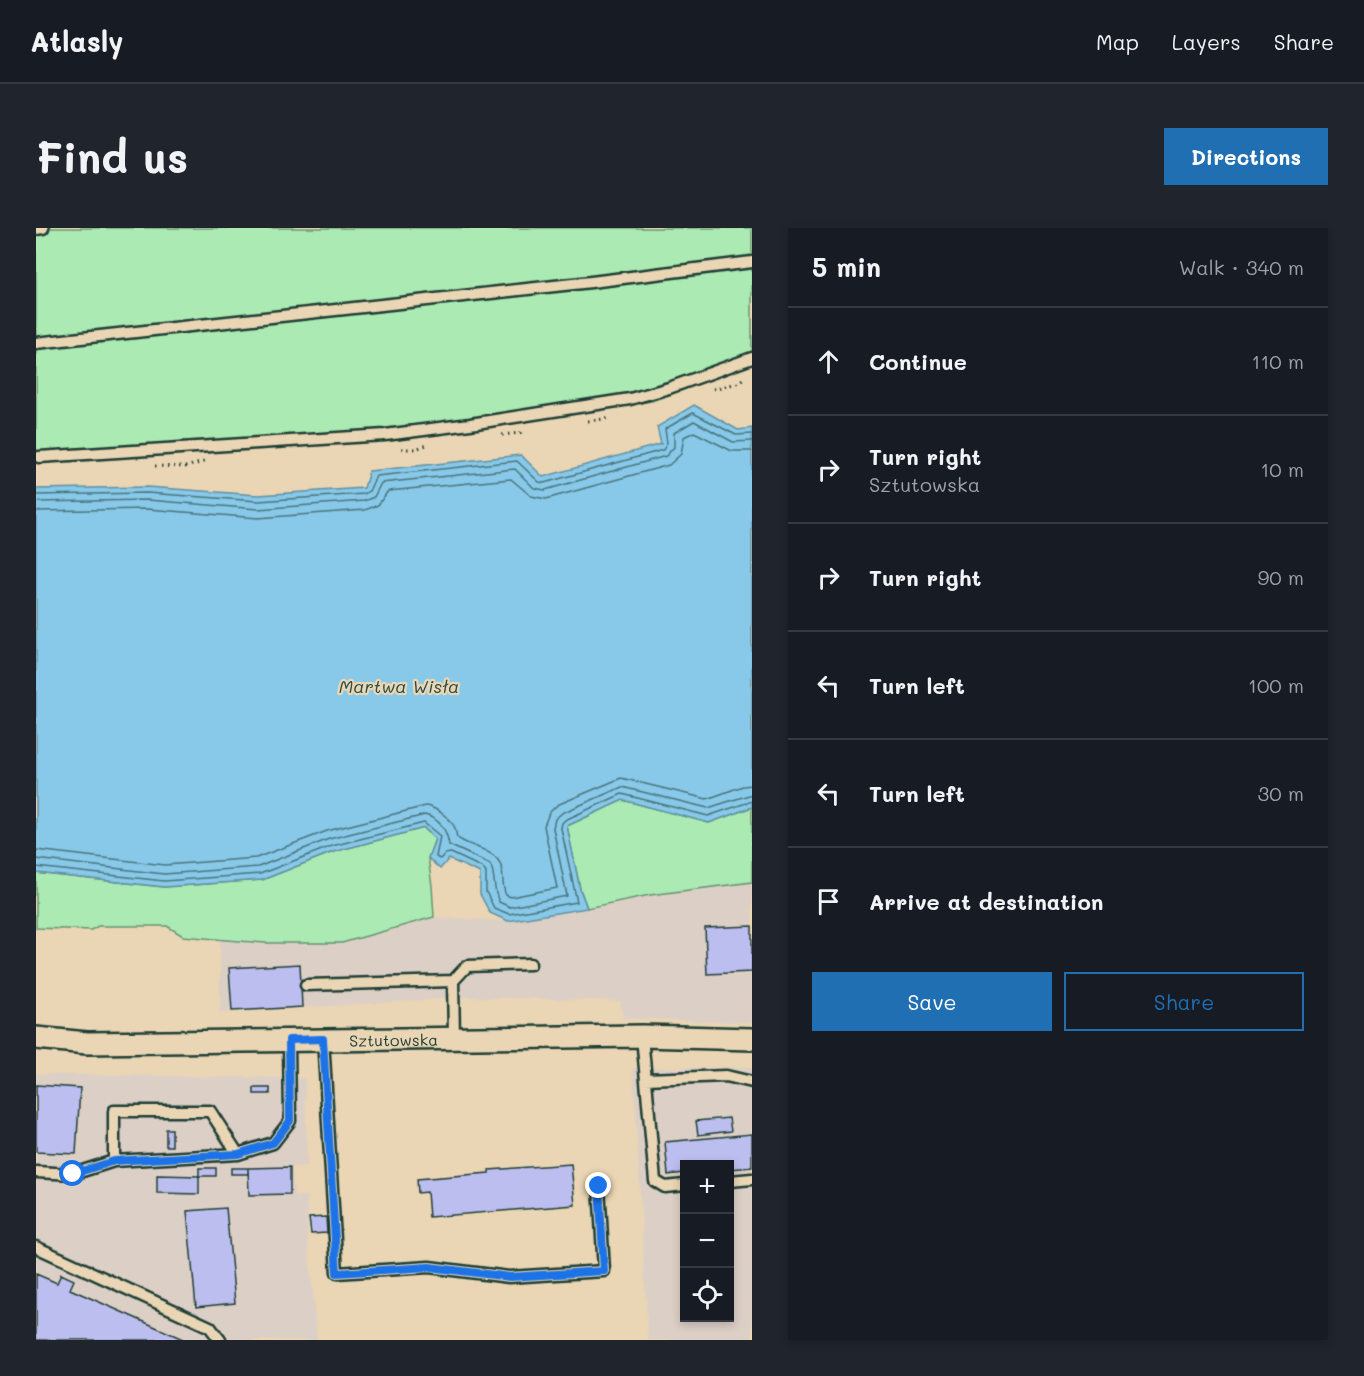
<!DOCTYPE html>
<html lang="en">
<head>
<meta charset="utf-8">
<style>
  body { margin:0; font-family:Mali,sans-serif; background:#20242c; color:#f1f3f6 }
  .controls { position:absolute; right:18px; bottom:18px; display:grid; overflow:hidden; border-radius:0px; box-shadow:0 3px 9px #0003 }
  .controls button { width:54px; height:54px; display:grid; place-items:center; padding:0; border:0; border-bottom:2px solid #363941; background:#171b24; color:#f1f3f6; font:30px sans-serif }
  .stop { position:absolute; width:18px; height:18px; margin:-14px; border:4px solid #1a73e8; border-radius:50%; background:#fff }
  .stop.end { background:#1a73e8; border-color:#fff; box-shadow:0 2px 6px #0008 }
  .list { margin:0; padding:0; list-style:none }
  h2 { display:flex; justify-content:space-between; align-items:center; height:78px; margin:0; padding:0 24px; font-size:26px }
  h2 small { font-size:20px; font-weight:400; color:#9ea1a6 }
  .list li { display:grid; grid-template-columns:39px 1fr auto; gap:18px; align-items:center; box-sizing:border-box; height:108px; padding:0 24px; border-top:2px solid #363941 }
  .list b { display:block; font-size:22px; white-space:nowrap }
  .list p { margin:0; font-size:20px; white-space:nowrap; color:#9ea1a6 }
  .list em { font-size:20px; font-style:normal; color:#9ea1a6 }
  .actions { display:flex; gap:12px; padding:18px 24px }
  .actions a { flex:1; padding:14px 0; border:2px solid #1f6fb2; border-radius:0px; text-align:center; font-size:21px; color:#1f6fb2 }
  .actions .main { background:#1f6fb2; color:#fff }
  .icon { flex:none; width:33px; height:33px; fill:none; stroke:currentColor; stroke-width:2; stroke-linecap:round; stroke-linejoin:round }
  .map { position:relative; flex:none; width:716px; height:1112px; overflow:hidden; border-radius:0px }
  header { display:flex; align-items:center; gap:36px; box-sizing:border-box; height:84px; padding:0 30px; background:#171b24; border-bottom:2px solid #363941 }
  header strong { font-size:28px }
  nav { display:flex; gap:33px; margin-inline-start:auto; font-size:21px }
  .intro { display:flex; align-items:center; justify-content:space-between; box-sizing:border-box; height:144px; padding:0 36px }
  h1 { margin:0; font-size:42px }
  .button { padding:15px 27px; border-radius:0px; background:#1f6fb2; color:#fff; font-size:21px; font-weight:700 }
  main { display:flex; gap:36px; padding:0 36px }
  aside { flex:1; background:#171b24; border-radius:0px; box-shadow:0 3px 9px #0003 }
  .map>svg:first-child { display:block }
</style>
</head>
<body>
<header>
<strong>Atlasly</strong>
<nav><a>Map</a><a>Layers</a><a>Share</a></nav>
</header>
<div class="intro"><h1>Find us</h1><a class="button">Directions</a></div>
<main>
<div class="map">
<svg width="716" height="1112" viewBox="0 0 716 1112">
  <rect width="100%" height="100%" fill="#ead6b4"/>
  <filter id="ink" filterUnits="userSpaceOnUse"><feTurbulence type="fractalNoise" baseFrequency=".0167" numOctaves="2"/><feDisplacementMap in="SourceGraphic" scale="12" xChannelSelector="R" yChannelSelector="G"/><feConvolveMatrix kernelMatrix="1 2 1 2 8 2 1 2 1" color-interpolation-filters="sRGB"/></filter>
  <g filter="url(#ink)">
    <!-- built -->
    <path fill="#dccfc6" fill-rule="evenodd" d="M716 654V795L587 790 584 773 433 769 184 785V711L229 715H306L398 689 472 693 614 667Z
      M716 839V1112H612L597 840ZM648 936H694V1090H648Z
      M0 846 269 850 271 938 256 939 258 968H271L272 1013 281 1112H0Z"/>
    <!-- green -->
    <path fill="#abeab2" stroke="#659473" stroke-width="1.5" d="M0 0H716V134L616 173 447 199 4 233 0 220Z
      M587 572 673 595 716 579V654L614 667 551 680 544 661 531 598Z
      M388 600 399 611 392 630 396 658 398 689 306 715H229L190 712 147 708 131 698H62L55 702 0 700V645L128 659 226 652 297 624Z"/>
    <!-- water -->
    <path fill="#88c8e9" stroke="#5e90a1" stroke-width="1.5" d="M658 177 702 202 716 200V579L673 595 587 572 531 598 544 661 551 680 472 693 454 685 444 666V645L413 631 404 641 392 630 399 611 388 600 297 624 226 652 128 659 0 645V261L111 259 222 267 328 260 333 243 485 227 507 249 625 216 621 199Z"/>
    <g fill="none" stroke-linecap="round" stroke-linejoin="round">
      <!-- shore -->
      <path stroke="#49757c" stroke-width="1.5" d="M0 267 111 265 222 273 328 266 333 263 340 248 481 233 503 254 508 255 627 222 631 215 629 201 657 185 700 207 716 206
        M0 274 111 272 222 281 328 273 338 269 345 255 479 241 498 260 509 262 630 228 638 219V205L658 193 697 214 716 213
        M0 283 111 281 222 290 329 282 342 277 352 263 475 251 495 268 510 271 633 237 645 226 648 209 658 204 696 223H716
        M0 622 129 637 220 630 291 603 390 578C401 580 414 590 419 600 420 603 420 607 421 609 427 617 453 620 462 632 470 642 464 656 470 667L475 669 521 660 508 598 513 585 521 577 585 550 671 571 707 558 716 557
        M0 631 128 646 222 639 293 611 389 587C404 591 411 603 413 617L454 636C460 647 456 659 463 674L474 679 531 668 517 600 519 591 526 585 586 559 672 580 716 566
        M0 639 128 653 224 646 296 618 388 595 404 608 400 629 404 631 409 626 415 625 447 640 450 645V664L458 680 473 686 541 674 525 600 526 595 529 592 586 566 672 588 716 573"/>
    </g>
    <!-- building -->
    <path fill="#bdbef0" stroke="#1f3d34" stroke-width="1.5" d="M716 698V744L671 746 669 700Z
      M264 736 266 779 196 783 193 740Z
      M0 857 44 860 40 926 0 924Z
      M218 860H234V866H218Z
      M693 890 695 903 662 907 660 893Z
      M130 901H136V918H130Z
      M716 906V939L694 941V936H648V945L632 947 629 914Z
      M535 936 539 977 393 989 391 964 382 965 381 951 453 945V942Z
      M254 939V966L213 967 212 940Z
      M163 940H180V948H163Z
      M195 940H212V946H195Z
      M121 947 163 948V966L121 965Z
      M190 980 199 1075 160 1079 151 983Z
      M290 989 291 1005 275 1006 273 990Z
      M0 1046 21 1055 25 1046 38 1052 34 1061 149 1112H0Z"/>
    <g fill="none" stroke-linecap="round" stroke-linejoin="round">
      <defs>
        <path id="lane" d="M0 1 7 0
          M0 115 555 54 716 34
          M3 229 349 207 434 196 594 171 633 160 716 130
          M417 753 431 738 494 736
          M270 757 417 753 418 810
          M606 808 619 953 629 959 648 957
          M287 811 301 1045 393 1039 473 1049 568 1043 563 958
          M610 851 690 848 716 854
          M78 933V883H174L202 926
          M0 944 37 946 78 933 202 926 237 915 254 893 253 812
          M694 953 716 951
          M0 1019 174 1099 184 1112"/>
        <g id="street">
          <path id="s1" d="M0 810 51 815 606 808 716 811"/>
        </g>
      </defs>
      <!-- lane casing -->
      <use href="#lane" stroke="#1f3d34" stroke-width="15"/>
      <!-- street casing -->
      <use href="#street" stroke="#1f3d34" stroke-width="26"/>
      <!-- path -->
      <path stroke="#1f3d34" stroke-width="3" stroke-dasharray="1.5 4.5" stroke-linecap="butt" d="M677 161 702 155 709 149
        M552 193 575 190
        M466 207 484 205 488 202
        M365 221H379L391 217
        M119 238 149 239 168 234"/>
      <!-- lane -->
      <use href="#lane" stroke="#ead6b4" stroke-width="10"/>
      <!-- street -->
      <use href="#street" stroke="#ead6b4" stroke-width="21"/>
    </g>
  </g>
  <g fill="none" stroke-linecap="round" stroke-linejoin="round" filter="url(#ink)">
    <!-- route -->
    <path stroke="#1a73e8" stroke-width="8" d="M37 946 78 933 202 926 237 915 254 893 253 812 287 811 301 1045 393 1039 474 1049 568 1043 563 958"/>
  </g>
  <g text-anchor="middle" dominant-baseline="central" stroke-width="4.5" stroke-linejoin="round" paint-order="stroke">
    <!-- street labels -->
    <g font-size="16" fill="#1f3d34" stroke="#ead6b4">
      <text stroke="none"><textPath href="#s1" startOffset="358">Sztutowska</textPath></text>
    </g>
    <!-- water labels -->
    <g font-size="18" font-style="italic" fill="#2a4b46" stroke="#ead6b4">
      <text x="363" y="458">Martwa Wisła</text>
    </g>
  </g>
</svg>
<div class="controls">
<button>+</button>
<button>−</button>
<button><svg class="icon" aria-label="locate" viewBox="0 0 24 24"><circle cx="12" cy="12" r="6"/><path d="M12 2v4M12 18v4M2 12h4M18 12h4"/></svg></button>
</div>
<div class="stop" style="left:37px;top:946px"></div>
<div class="stop end" style="left:563px;top:958px"></div>
</div>
<aside>
<h2>5 min<small>Walk · 340 m</small></h2>
<ul class="list">
<li><svg class="icon" aria-label="ahead" viewBox="0 0 24 24"><path d="M12 20V5M6 11l6-6 6 6"/></svg><div><b>Continue</b></div><em>110 m</em></li>
<li><svg class="icon" aria-label="right" viewBox="0 0 24 24"><path d="M7 20v-9h11M14 6l5 5-5 5"/></svg><div><b>Turn right</b><p>Sztutowska</p></div><em>10 m</em></li>
<li><svg class="icon" aria-label="right" viewBox="0 0 24 24"><path d="M7 20v-9h11M14 6l5 5-5 5"/></svg><div><b>Turn right</b></div><em>90 m</em></li>
<li><svg class="icon" aria-label="left" viewBox="0 0 24 24"><path d="M17 20v-9H6M10 6l-5 5 5 5"/></svg><div><b>Turn left</b></div><em>100 m</em></li>
<li><svg class="icon" aria-label="left" viewBox="0 0 24 24"><path d="M17 20v-9H6M10 6l-5 5 5 5"/></svg><div><b>Turn left</b></div><em>30 m</em></li>
<li><svg class="icon" aria-label="arrive" viewBox="0 0 24 24"><path d="M6 21V4h12l-3 4 3 4H6"/></svg><div><b>Arrive at destination</b></div></li>
</ul>
<div class="actions"><a class="main">Save</a><a>Share</a></div>
</aside>
</main>
</body>
</html>
